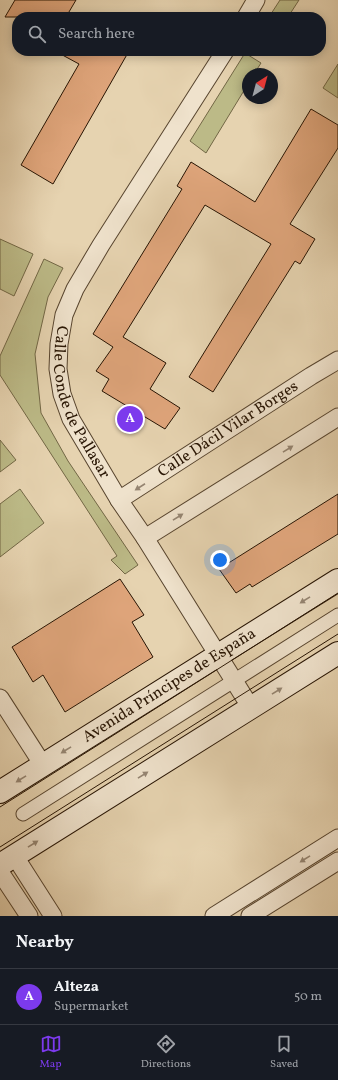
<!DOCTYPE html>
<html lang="en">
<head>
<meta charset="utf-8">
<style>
  body { margin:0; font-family:Vollkorn,serif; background:#242831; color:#f1f3f6 }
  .compass { position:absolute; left:242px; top:68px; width:36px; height:36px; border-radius:50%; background:#171b24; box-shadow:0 2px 10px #0003; rotate:36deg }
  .you { position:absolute; left:220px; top:560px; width:14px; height:14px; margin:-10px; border:3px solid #fff; border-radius:50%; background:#1a73e8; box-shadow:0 0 0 6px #1a73e833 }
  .badge { display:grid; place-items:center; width:26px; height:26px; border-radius:50%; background:#7c3aed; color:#fff; font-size:13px; font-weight:700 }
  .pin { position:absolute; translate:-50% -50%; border:2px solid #fff; box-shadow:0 1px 4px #0006 }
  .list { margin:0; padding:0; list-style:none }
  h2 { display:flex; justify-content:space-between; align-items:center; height:52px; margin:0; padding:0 16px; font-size:17px }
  h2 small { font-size:13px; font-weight:400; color:#9ea1a6 }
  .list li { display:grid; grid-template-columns:26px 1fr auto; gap:12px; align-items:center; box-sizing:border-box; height:56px; padding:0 16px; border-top:1px solid #363941 }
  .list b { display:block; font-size:15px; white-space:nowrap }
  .list p { margin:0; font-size:13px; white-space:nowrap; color:#9ea1a6 }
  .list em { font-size:13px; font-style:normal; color:#9ea1a6 }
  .icon { flex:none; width:22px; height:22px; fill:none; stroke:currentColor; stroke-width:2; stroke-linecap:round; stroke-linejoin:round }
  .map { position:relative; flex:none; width:338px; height:916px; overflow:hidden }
  .search { position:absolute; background:#171b24; box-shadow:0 2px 10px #0003; left:12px; right:12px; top:12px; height:44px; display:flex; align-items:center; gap:10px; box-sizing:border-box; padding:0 14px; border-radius:16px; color:#9ea1a6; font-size:15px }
  .sheet { height:108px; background:#171b24 }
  nav { display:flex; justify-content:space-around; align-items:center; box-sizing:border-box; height:56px; border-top:1px solid #363941; background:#171b24; font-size:11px; color:#9ea1a6 }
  nav a { display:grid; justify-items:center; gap:2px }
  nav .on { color:#7c3aed }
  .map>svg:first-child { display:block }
</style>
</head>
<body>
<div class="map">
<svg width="338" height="916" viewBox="0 0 338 916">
  <rect width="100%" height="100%" fill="#e6d3b0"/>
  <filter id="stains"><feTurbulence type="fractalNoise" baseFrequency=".005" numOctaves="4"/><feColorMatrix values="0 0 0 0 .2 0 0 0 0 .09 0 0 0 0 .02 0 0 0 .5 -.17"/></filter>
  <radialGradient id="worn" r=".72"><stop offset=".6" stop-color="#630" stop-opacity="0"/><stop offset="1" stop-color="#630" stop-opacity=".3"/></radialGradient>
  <!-- green -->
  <path fill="#bcba87" stroke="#726745" d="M280 0H299L288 17H269Z
    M245 53 261 63 254 74H248V84L206 153 190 141Z
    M338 64V98L323 88Z
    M0 239 33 254 14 296 0 289Z
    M44 259 63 268 48 297 35 354 41 413 68 461 138 565 125 574 111 560 117 556 0 375V356Z
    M0 440 16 460 0 472Z
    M20 489 44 523 0 557V504Z"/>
  <!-- building -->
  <path fill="#dfa57b" stroke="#271403" d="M15 0H76L66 17H5Z
    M55 51H129L53 184 21 165 79 64Z
    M311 109 338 125V148L290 224 315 239 300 264 295 261 213 392 189 377 271 244 205 205 123 337 166 363 150 389 180 408 165 429 102 391 109 379 96 371 113 347 93 334 182 189 177 186 191 162 255 202Z
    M338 494V534L252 587 250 584 236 593 219 569Z
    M120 579 144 615 132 622 153 657 65 712 43 675 33 682 12 647Z"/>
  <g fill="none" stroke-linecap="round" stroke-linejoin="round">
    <defs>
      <path id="pedestrian" d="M23 814 338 615"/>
      <g id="minor">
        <path d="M246 17 256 0"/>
        <path id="s1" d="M225 51 101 245 75 289 64 315 59 344 58 369 62 394 71 419 119 500 145 538 251 708"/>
        <path id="s2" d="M119 500 311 376 338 360"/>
        <path d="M145 538 338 417"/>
        <path d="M0 698 43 765"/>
        <path d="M14 855 53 916"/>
        <path d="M0 872 29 916"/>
        <path d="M214 916 338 838"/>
        <path d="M250 916 338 861"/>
      </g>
      <g id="secondary">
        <path id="s3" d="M0 792 338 580"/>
        <path d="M0 865 338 653"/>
      </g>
    </defs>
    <!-- pedestrian casing -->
    <use href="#pedestrian" stroke="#57442e" stroke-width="15"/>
    <!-- minor casing -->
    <use href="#minor" stroke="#57442e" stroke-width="19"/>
    <!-- secondary casing -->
    <use href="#secondary" stroke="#271403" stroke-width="24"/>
    <!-- pedestrian -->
    <use href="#pedestrian" stroke="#efe2cc" stroke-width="13"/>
    <!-- minor -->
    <use href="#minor" stroke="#efe2cc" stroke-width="17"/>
    <!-- secondary -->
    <use href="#secondary" stroke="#efe2cc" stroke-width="22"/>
    <!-- tram -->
    <path stroke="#271403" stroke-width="1" d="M0 807 338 593
      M0 847 338 634"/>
  </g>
  <!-- one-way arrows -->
  <defs><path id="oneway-solid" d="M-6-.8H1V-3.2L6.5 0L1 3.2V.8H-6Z"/></defs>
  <g fill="#958572">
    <use href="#oneway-solid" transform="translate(288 449) rotate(-32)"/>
    <use href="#oneway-solid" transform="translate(140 487) rotate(147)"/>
    <use href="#oneway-solid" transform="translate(178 517) rotate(-32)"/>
    <use href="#oneway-solid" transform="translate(305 600) rotate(148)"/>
    <use href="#oneway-solid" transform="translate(277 691) rotate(-32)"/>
    <use href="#oneway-solid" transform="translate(66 750) rotate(148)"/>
    <use href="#oneway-solid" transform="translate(143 775) rotate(-32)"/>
    <use href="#oneway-solid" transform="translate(21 779) rotate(148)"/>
    <use href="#oneway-solid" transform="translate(33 844) rotate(-32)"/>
    <use href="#oneway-solid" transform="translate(305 859) rotate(148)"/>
  </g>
  <g text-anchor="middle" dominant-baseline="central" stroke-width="3.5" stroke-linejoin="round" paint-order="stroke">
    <!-- street labels -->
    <g font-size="16" fill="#271403" stroke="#efe2cc">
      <text stroke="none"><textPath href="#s1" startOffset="402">Calle Conde de Pallasar</textPath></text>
      <text stroke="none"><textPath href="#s2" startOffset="130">Calle Dácil Vilar Borges</textPath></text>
      <text stroke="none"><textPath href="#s3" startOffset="200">Avenida Príncipes de España</textPath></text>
    </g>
  </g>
  <rect width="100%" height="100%" filter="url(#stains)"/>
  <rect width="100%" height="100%" fill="url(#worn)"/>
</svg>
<svg class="compass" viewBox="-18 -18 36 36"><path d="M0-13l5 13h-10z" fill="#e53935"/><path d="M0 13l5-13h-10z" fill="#9ea1a6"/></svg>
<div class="you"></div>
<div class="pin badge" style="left:130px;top:419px">A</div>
<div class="search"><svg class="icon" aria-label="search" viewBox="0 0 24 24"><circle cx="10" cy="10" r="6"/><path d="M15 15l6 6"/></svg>Search here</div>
</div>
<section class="sheet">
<h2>Nearby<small></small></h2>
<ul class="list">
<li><span class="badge">A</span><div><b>Alteza</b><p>Supermarket</p></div><em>50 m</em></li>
</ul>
</section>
<nav>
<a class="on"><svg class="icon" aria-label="map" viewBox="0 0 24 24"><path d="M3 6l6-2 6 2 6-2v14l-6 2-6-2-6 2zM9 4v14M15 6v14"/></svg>Map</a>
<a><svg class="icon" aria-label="directions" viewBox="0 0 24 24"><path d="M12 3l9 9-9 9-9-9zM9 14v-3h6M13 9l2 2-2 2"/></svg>Directions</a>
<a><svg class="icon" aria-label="saved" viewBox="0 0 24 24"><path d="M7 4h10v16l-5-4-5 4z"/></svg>Saved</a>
</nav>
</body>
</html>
